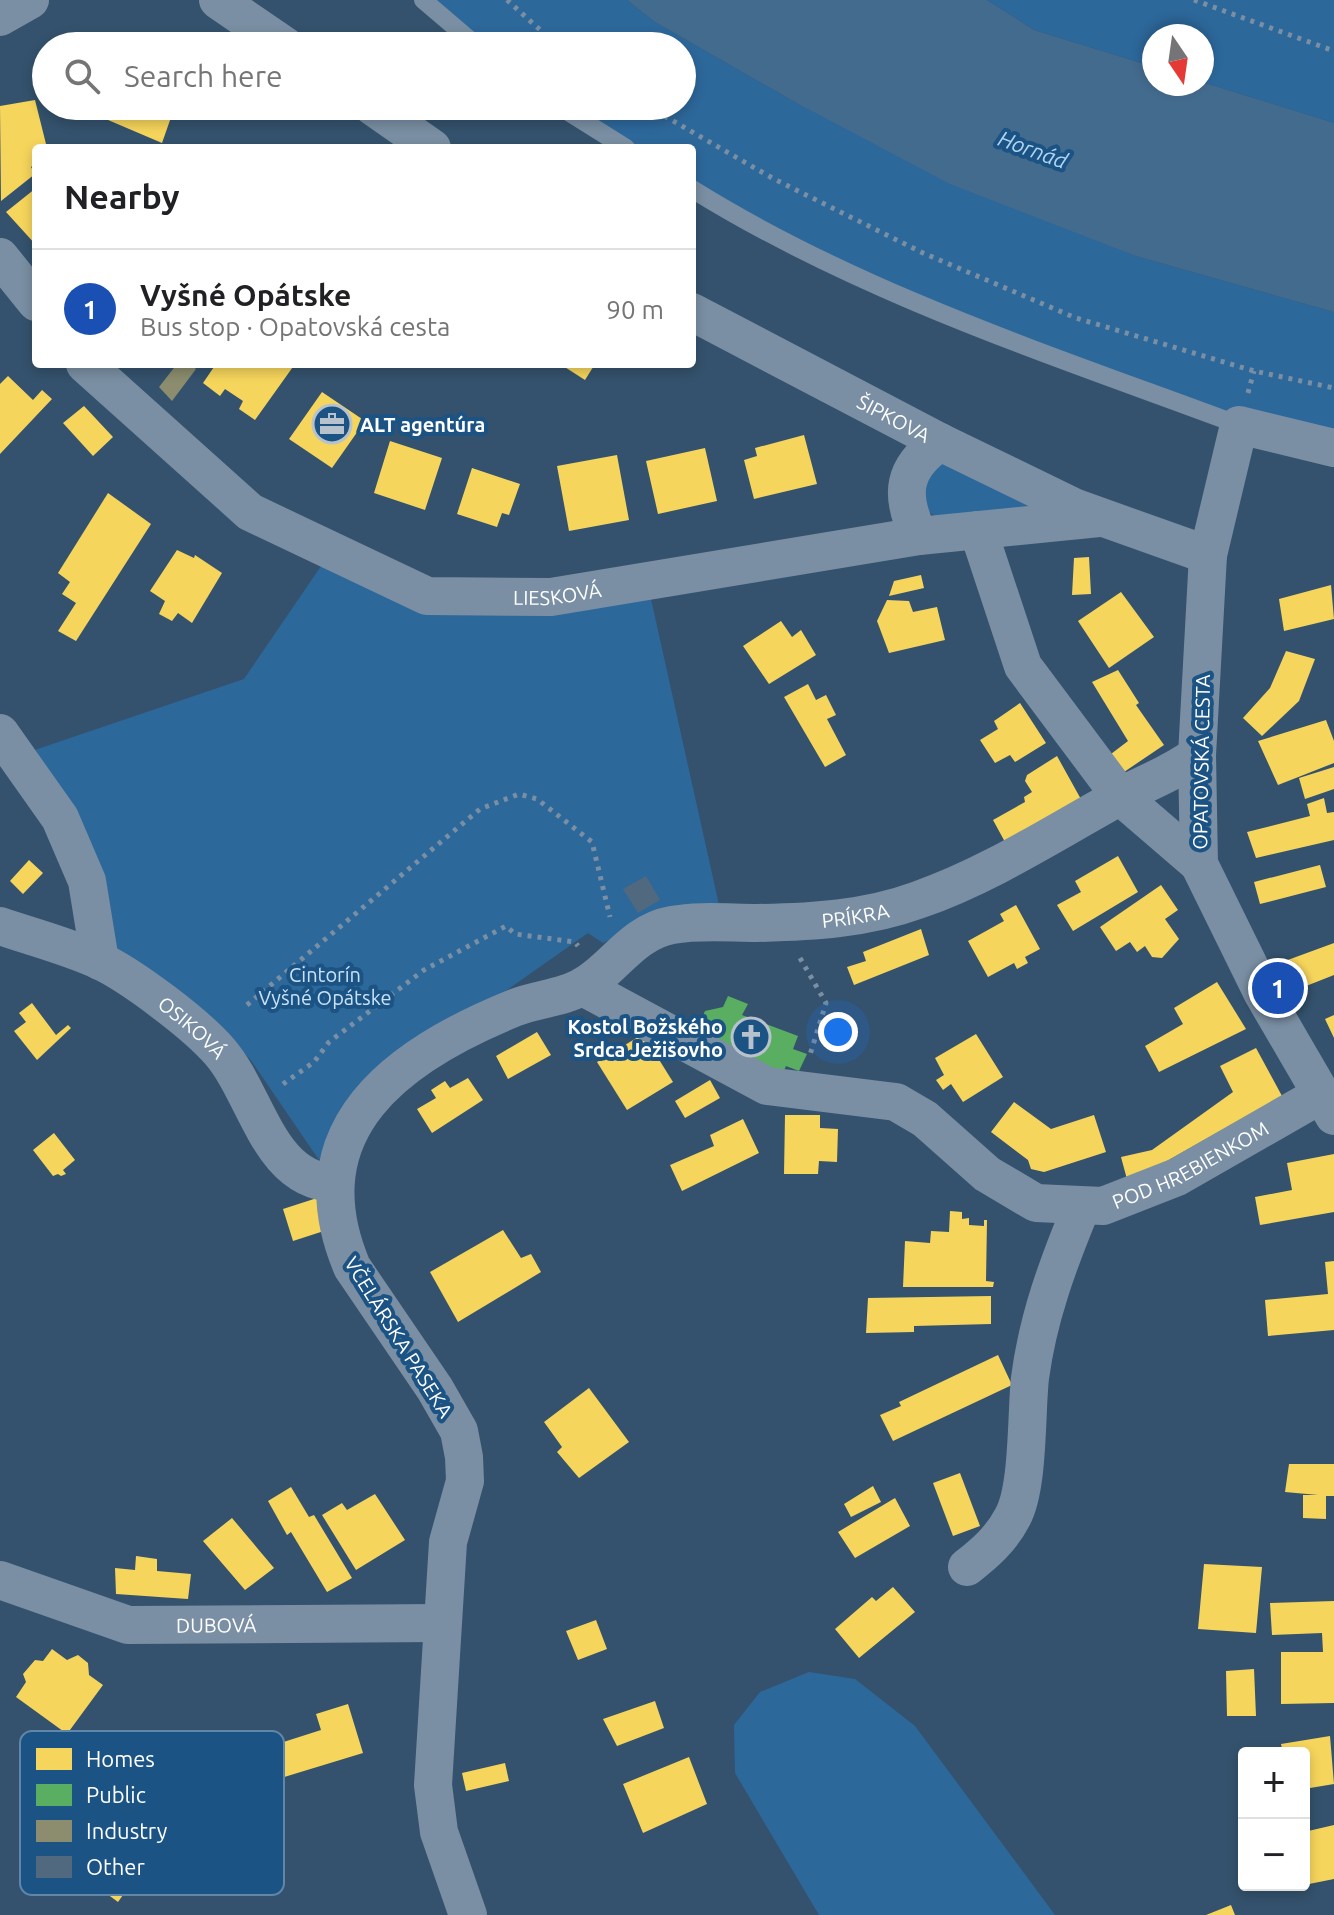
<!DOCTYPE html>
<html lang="en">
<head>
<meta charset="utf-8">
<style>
  body { margin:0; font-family:Ubuntu,sans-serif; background:#f6f6f6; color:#202124 }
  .controls { position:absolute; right:24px; bottom:24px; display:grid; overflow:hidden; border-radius:8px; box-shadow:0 4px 12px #0003 }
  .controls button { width:72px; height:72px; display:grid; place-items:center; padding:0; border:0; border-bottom:2px solid #e0e0e0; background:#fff; color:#202124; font:40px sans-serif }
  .compass { position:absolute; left:1142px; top:24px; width:72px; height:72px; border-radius:50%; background:#fff; box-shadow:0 4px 12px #0003; rotate:167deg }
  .you { position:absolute; left:838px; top:1032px; width:28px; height:28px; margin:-20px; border:6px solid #fff; border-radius:50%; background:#1a73e8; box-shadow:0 0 0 12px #1a73e833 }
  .badge { display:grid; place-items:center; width:52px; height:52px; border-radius:50%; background:#b45309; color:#fff; font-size:26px; font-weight:700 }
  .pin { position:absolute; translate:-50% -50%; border:4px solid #fff; box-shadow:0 2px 8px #0006 }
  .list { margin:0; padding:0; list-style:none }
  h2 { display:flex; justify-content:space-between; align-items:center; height:104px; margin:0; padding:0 32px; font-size:34px }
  h2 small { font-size:26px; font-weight:400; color:#757577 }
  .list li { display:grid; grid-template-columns:52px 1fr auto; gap:24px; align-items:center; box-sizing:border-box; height:120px; padding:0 32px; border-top:2px solid #e0e0e0 }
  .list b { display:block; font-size:30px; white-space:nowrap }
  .list p { margin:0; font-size:26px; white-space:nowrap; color:#757577 }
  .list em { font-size:26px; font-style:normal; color:#757577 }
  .icon { flex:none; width:44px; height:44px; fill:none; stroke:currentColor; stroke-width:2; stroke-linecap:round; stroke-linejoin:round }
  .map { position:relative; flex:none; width:1334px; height:1915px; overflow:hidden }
  .search { position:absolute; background:#fff; box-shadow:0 4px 12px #0003; left:32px; top:32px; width:664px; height:88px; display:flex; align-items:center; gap:20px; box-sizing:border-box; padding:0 28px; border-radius:44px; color:#757577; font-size:30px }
  .panel { position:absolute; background:#fff; box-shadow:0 4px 12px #0003; left:32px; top:144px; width:664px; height:224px; border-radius:8px }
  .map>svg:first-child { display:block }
</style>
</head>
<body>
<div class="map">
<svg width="1334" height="1915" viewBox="0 0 1334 1915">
  <rect width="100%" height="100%" fill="#34526d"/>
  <!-- green -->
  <path fill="#2d689b" d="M423 0H627L655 22 793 101 1136 256 1334 312V448L973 326 692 189V148H626L559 106H682V46H477Z
    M987 0H1334V123L1202 82V36H1154V67L1034 30Z
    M944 455 1039 507C1009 512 931 538 921 499 919 492 923 480 924 473Z
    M332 550 427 596 647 581 723 923 615 937 603 943 588 933 351 1100 319 1160 250 1059 194 1004 125 969 17 756 244 679Z
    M809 1672 855 1679 915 1726 1055 1915H819L735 1773 734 1725 760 1692Z"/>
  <!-- water -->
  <path fill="#436b8e" d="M627 0H987L1034 30 1154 67V84L1202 82 1334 123V312L1136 256 950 184 793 101 655 22Z"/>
  <!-- homes -->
  <path fill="#f6d55c" d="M35 100 47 148H36V163L31 167 35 174 1 201 0 106Z
    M98 106H175L162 143 94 114Z
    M36 188V245L6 212Z
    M216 364H295L255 420 239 409 243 401 225 389 220 396 203 383Z
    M560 364H595L585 380Z
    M8 376 33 400 42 390 52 399 0 454V384Z
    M322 392 365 421 332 468 289 439Z
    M84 406 113 437 93 456 63 423Z
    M804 435 817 484 754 499 744 460 757 456 755 448Z
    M390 441 442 458 425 510 374 493Z
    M705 448 717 501 658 514 646 461Z
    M617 455 629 520 569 531 557 466Z
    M472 468 520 484 509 515 502 513 497 527 457 514Z
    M108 493 151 524 76 641 58 631 76 603 62 594 70 582 58 573Z
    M177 550 194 558 195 555 222 573 192 623 178 613 172 621 159 614 165 601 150 591Z
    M1089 557 1091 594 1072 595 1074 558Z
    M921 575 924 588 889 596 894 581Z
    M1331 585 1334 619 1284 631 1279 599Z
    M1121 592 1154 637 1109 668 1078 621Z
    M887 600 909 601 913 612 937 607 945 640 889 653 877 621Z
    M781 621 792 637 801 630 816 655 769 684 743 646Z
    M1286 651 1315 659 1299 701 1262 736 1243 718 1270 688Z
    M1118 670 1139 703 1136 705 1164 745 1124 772 1111 754 1128 741 1092 682Z
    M808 684 816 700 826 695 836 715 827 719 846 755 825 767 784 697Z
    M1020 703 1046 743 1015 762 1010 755 995 763 980 740 998 729 994 721Z
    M1326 720 1334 741V763L1278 785 1258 741Z
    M1057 756 1082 801 1005 842 993 820 1025 802 1024 797 1032 792 1025 781 1027 775Z
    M1334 767V789L1305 799 1299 778Z
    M1324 798 1327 813 1334 812V840L1256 858 1247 832 1310 816 1307 804Z
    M1118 856 1138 892 1073 931 1057 905 1081 892 1075 881Z
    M29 860 43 873 23 894 10 881Z
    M1320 865 1326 887 1260 904 1254 882Z
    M1161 885 1178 910 1165 919 1179 939 1162 958 1152 957 1145 946 1137 952 1130 942 1116 951 1100 927Z
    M1016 905 1040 949 1025 957 1028 963 1017 969 1014 963 988 977 968 941 1004 921 1000 914Z
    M921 929 929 955 854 985 847 967 866 961 863 952Z
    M1334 943V975L1296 990 1285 961Z
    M1217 982 1246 1029 1159 1072 1145 1046 1183 1024 1174 1008Z
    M32 1003 56 1035 68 1025 71 1028 37 1060 14 1031 26 1022 19 1013Z
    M1334 1015V1038L1325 1019Z
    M537 1032 551 1055 508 1079 496 1056Z
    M643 1034 673 1082 627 1110 597 1062Z
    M976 1034 1003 1077 963 1102 951 1084 943 1090 936 1080 944 1075 935 1058Z
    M1256 1048 1282 1096 1128 1183 1121 1157 1152 1150 1233 1092 1220 1066Z
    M468 1078 483 1100 432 1133 417 1109 436 1098 431 1090 445 1081 450 1088Z
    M710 1080 720 1098 685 1118 675 1101Z
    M1014 1102 1051 1129 1094 1115 1106 1152 1044 1172 1031 1169 1028 1160 991 1132Z
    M785 1115H820V1128L838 1129 837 1162 819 1161 818 1174H784Z
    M743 1119 759 1153 682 1191 670 1165 714 1146 710 1135Z
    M54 1133 75 1160 63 1170 66 1174 61 1176 58 1174 53 1176 33 1150Z
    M1334 1154V1212L1260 1225 1255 1197 1292 1190 1287 1163Z
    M317 1198 327 1230 293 1241 283 1209Z
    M950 1211 962 1212V1219L969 1218V1225L984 1226V1220H987L986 1281 994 1282 993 1287H903L905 1241 930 1243 931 1231 949 1232Z
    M503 1230 521 1258 531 1254 541 1272 458 1322 430 1272Z
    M1334 1261V1330L1268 1336 1265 1300 1328 1294 1325 1262Z
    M991 1296V1324L914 1326V1332L866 1333 868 1298Z
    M998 1355 1012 1385 893 1441 880 1415 901 1406 899 1402Z
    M589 1388 629 1442 579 1478 557 1452 562 1447 544 1422Z
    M1289 1464H1334V1496H1326V1519L1303 1518V1495H1318L1285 1492Z
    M960 1473 980 1526 953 1536 933 1483Z
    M873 1486 881 1502 851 1517 844 1504Z
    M291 1487 309 1517 314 1515 352 1578 327 1592 291 1532 287 1535 268 1501Z
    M375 1494 405 1540 356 1570 322 1515 342 1503 347 1510Z
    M895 1498 910 1526 855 1558 838 1532Z
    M232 1518 274 1568 245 1590 203 1541Z
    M136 1556 157 1559V1571L191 1574 188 1599 116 1594 115 1568 135 1570Z
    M1204 1564 1262 1567 1256 1633 1198 1629Z
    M893 1587 915 1612 859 1658 835 1629 872 1597 876 1601Z
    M1334 1601V1703L1281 1704V1652H1323L1322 1633 1272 1635 1270 1603Z
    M596 1620 607 1649 578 1660 566 1631Z
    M52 1649 67 1660 78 1655 88 1663 89 1675 103 1685 67 1734 16 1697 26 1682 23 1674 35 1660 43 1661Z
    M1254 1669 1256 1716H1227L1226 1671Z
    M655 1701 664 1728 617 1746 603 1719Z
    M348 1704 363 1753 281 1778 271 1746 321 1730 316 1714Z
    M1330 1736 1334 1784 1304 1789V1753H1283L1281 1744Z
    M689 1757 707 1804 643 1833 623 1784Z
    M505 1763 509 1781 466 1791 462 1773Z
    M149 1779 171 1796 179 1786H185L193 1796 118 1902 65 1863 124 1784 138 1795Z
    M1334 1825V1879L1304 1885V1832Z
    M1231 1905 1235 1915H1206Z"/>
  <!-- public -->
  <path fill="#5aae61" d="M728 996 748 1004 742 1015 798 1036 793 1049 807 1054 799 1071 786 1066 781 1077 702 1032 699 1025 705 1011 723 1007Z"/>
  <!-- industry -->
  <path fill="#8c8c6e" d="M177 364H190L196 369 172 401 159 387Z"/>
  <!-- building -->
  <path fill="#50697e" d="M646 876 660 900 638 913 623 889Z"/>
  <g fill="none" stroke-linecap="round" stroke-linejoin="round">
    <!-- path -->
    <path stroke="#7a8fa3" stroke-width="5" stroke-dasharray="4 6" stroke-linecap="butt" d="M507 0 558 46
      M1194 0 1334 51
      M647 106 774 179 923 253 1076 318 1254 371 1334 388
      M1248 393 1254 371
      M800 958 826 1003 809 1058
      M247 1005 480 809 519 794 537 799 592 842 610 917
      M283 1084 314 1062 329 1042 424 970 506 926 515 934 575 942 578 946"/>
    <!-- service -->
    <path stroke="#7a8fa3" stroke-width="18" d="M423 0 477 46
      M559 106 626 148
      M692 189C861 294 1054 356 1239 425"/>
    <!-- minor -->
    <g stroke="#7a8fa3" stroke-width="38">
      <path d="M218 0 285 46"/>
      <path d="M0 17 30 0"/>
      <path d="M372 106 432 148"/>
      <path d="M0 257 36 302"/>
      <path id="s1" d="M692 312 940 442 1076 508 1208 555"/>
      <path id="s2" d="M85 364 250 512 427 596 551 597 919 536 1099 518"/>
      <path d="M1334 448 1239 425 1208 555 1197 755 1199 864 1263 994 1334 1116"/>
      <path d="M978 530 1023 666 1120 796 1199 864"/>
      <path d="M919 536C899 495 902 468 940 442"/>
      <path d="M0 733 60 818 87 881 100 961"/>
      <path id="s3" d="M0 926C32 937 67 946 98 960 131 975 197 1025 220 1052 257 1095 268 1180 334 1183"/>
      <path id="s4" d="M583 987 767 1086 896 1102 925 1119 987 1174 1036 1203 1103 1206 1177 1177 1322 1094"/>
      <path d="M967 1567C985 1553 1001 1539 1012 1518 1029 1489 1026 1414 1030 1378 1038 1317 1058 1264 1081 1208"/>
      <path id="s5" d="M0 1580 128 1625 441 1623"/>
      <path id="s6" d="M468 1915 439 1832 433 1785 448 1542 465 1481 464 1457 459 1431 435 1389 352 1267C294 1129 398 1055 514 1008 535 999 564 998 583 986 613 970 632 932 672 925 699 920 730 923 757 923 812 922 866 919 918 900 987 876 1049 836 1112 801 1143 783 1167 777 1197 755"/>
    </g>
  </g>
  <!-- icons -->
  <defs>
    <symbol id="office-ring" viewBox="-11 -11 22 22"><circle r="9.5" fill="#1c5385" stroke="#b8c2cc" stroke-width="1.5"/><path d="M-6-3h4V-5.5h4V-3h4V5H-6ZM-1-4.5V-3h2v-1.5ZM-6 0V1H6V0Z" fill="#b8c2cc"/></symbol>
    <symbol id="church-ring" viewBox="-11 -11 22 22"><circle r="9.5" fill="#1c5385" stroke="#b8c2cc" stroke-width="1.5"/><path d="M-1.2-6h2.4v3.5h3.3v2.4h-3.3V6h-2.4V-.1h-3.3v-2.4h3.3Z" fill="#b8c2cc"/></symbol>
  </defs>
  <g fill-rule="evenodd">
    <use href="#office-ring" x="310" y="402" width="44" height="44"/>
    <use href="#church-ring" x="729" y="1015" width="44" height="44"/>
  </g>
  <g text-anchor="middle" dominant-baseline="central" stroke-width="8" stroke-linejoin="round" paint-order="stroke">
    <!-- street labels -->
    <g font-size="20" fill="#fff" stroke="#1c5385">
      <text stroke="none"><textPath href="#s1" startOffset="228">ŠIPKOVA</textPath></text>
      <text stroke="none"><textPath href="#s2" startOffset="548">LIESKOVÁ</textPath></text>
      <text transform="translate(1201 762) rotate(-89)">OPATOVSKÁ CESTA</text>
      <text stroke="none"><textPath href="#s6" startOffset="1404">PRÍKRA</textPath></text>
      <text stroke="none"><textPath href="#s3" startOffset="220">OSIKOVÁ</textPath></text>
      <text stroke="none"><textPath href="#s4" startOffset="676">POD HREBIENKOM</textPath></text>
      <text transform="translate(399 1337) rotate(58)">VČELÁRSKA PASEKA</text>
      <text stroke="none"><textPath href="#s5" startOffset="224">DUBOVÁ</textPath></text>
    </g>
    <!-- poi labels -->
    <g font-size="20" font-weight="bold" fill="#fff" stroke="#1c5385" text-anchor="start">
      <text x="360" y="424">ALT agentúra</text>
      <text x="723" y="1026" text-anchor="end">Kostol Božského<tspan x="723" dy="23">Srdca Ježišovho</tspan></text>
    </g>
    <!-- park labels -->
    <g font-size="20" fill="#c8e2f8" stroke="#1c5385">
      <text x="325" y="974">Cintorín<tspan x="325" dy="23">Vyšné Opátske</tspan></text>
    </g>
    <!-- water labels -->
    <g font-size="22" font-style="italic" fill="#afd4f2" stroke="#1c5385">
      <text transform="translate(1033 149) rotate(20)">Hornád</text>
    </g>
  </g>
  <!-- legend -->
  <rect x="20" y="1731" width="264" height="164" rx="12" fill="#1c5385" stroke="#6087aa" stroke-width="2"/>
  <rect x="36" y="1748" width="36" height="22" fill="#f6d55c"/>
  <rect x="36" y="1784" width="36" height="22" fill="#5aae61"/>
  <rect x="36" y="1820" width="36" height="22" fill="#8c8c6e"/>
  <rect x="36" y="1856" width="36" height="22" fill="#50697e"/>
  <g font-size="22" fill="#fff">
    <text x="86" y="1767">Homes</text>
    <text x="86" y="1803">Public</text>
    <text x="86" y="1839">Industry</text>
    <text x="86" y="1875">Other</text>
  </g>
</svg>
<div class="controls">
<button>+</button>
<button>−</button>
</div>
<svg class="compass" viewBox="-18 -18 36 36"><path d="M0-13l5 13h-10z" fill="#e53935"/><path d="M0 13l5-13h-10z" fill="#757577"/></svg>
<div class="you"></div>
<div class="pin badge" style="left:1278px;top:988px;background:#1a4fb4">1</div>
<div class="search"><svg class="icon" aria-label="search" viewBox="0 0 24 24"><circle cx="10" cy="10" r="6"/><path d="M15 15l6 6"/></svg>Search here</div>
<section class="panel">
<h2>Nearby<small></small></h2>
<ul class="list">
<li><span class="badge" style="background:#1a4fb4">1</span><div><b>Vyšné Opátske</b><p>Bus stop · Opatovská cesta</p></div><em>90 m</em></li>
</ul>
</section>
</div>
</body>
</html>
